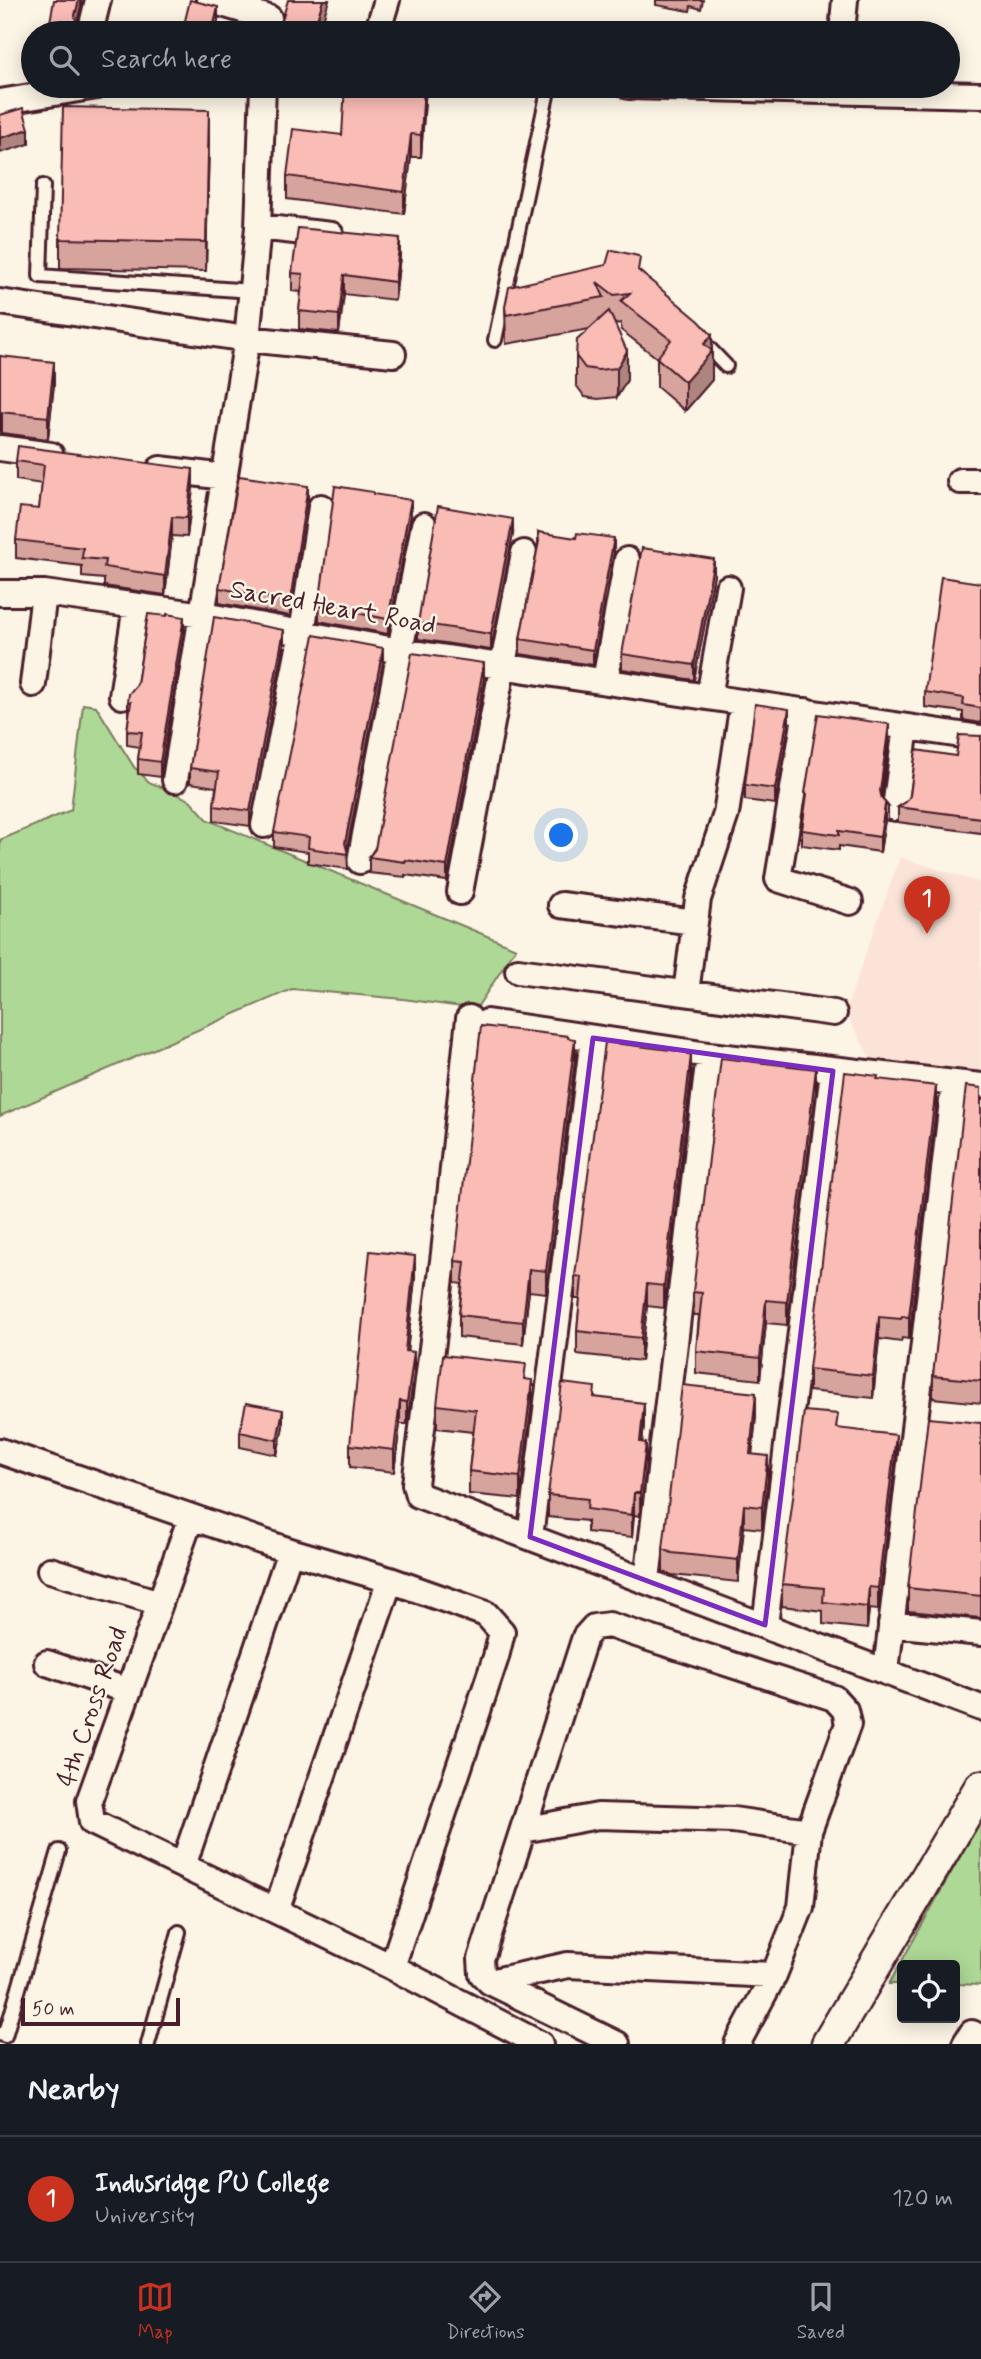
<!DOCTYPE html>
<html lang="en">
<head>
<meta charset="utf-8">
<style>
  body { margin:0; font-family:Mynerve,sans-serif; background:#242831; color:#f1f3f6 }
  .controls { position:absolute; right:21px; bottom:21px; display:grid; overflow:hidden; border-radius:7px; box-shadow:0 4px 18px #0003 }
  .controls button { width:63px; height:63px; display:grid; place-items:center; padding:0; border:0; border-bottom:2px solid #363941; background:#171b24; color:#f1f3f6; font:35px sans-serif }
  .scale { position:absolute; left:21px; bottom:18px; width:159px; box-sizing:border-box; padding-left:7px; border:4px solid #4a1f2b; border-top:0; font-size:19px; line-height:24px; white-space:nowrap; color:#4a1f2b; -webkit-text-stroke:5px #fcf5e5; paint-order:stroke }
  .you { position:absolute; left:562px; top:836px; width:24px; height:24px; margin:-18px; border:5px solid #fff; border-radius:50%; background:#1a73e8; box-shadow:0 0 0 10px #1a73e833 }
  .badge { display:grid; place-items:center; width:46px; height:46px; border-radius:50%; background:#c8321e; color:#fff; font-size:23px; font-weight:700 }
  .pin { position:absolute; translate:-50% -58px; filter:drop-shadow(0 2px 4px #0008) }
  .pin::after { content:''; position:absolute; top:37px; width:24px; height:21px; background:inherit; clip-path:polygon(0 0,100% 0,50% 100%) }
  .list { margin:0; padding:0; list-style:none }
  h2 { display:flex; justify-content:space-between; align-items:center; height:91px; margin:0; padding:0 28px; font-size:30px }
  h2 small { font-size:23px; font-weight:400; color:#9ea1a6 }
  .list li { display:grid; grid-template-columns:46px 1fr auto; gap:21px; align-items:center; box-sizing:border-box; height:126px; padding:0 28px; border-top:2px solid #363941 }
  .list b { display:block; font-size:26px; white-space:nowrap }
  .list p { margin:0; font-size:23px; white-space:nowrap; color:#9ea1a6 }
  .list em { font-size:23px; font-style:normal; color:#9ea1a6 }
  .icon { flex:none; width:38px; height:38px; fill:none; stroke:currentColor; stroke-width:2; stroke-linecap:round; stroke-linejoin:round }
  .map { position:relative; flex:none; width:981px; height:2044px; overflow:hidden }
  .search { position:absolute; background:#171b24; box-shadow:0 4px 18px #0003; left:21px; right:21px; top:21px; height:77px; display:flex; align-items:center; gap:18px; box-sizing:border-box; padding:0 24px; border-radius:38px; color:#9ea1a6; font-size:26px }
  .sheet { height:217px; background:#171b24 }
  nav { display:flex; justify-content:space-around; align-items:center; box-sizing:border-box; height:98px; border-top:2px solid #363941; background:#171b24; font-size:19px; color:#9ea1a6 }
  nav a { display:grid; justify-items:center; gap:4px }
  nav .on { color:#c8321e }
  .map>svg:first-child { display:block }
</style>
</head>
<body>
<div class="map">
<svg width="981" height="2044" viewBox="0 0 981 2044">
  <rect width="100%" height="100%" fill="#fcf5e5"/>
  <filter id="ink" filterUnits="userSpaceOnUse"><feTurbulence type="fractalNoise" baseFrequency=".0143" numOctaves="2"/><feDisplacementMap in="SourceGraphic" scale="14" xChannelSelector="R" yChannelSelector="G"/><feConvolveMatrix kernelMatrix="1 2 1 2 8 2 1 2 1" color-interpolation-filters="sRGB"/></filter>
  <g filter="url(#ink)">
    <!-- built -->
    <path fill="#fbe4d7" d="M900 857 981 883V1075L874 1065 845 1012Z"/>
    <!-- green -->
    <path fill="#aed895" stroke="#7c7c60" stroke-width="2" d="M83 704 96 706 134 767 149 782 190 800 208 820 516 948 476 1009 403 999 292 989 0 1116V840L71 810Z
      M981 1819V1985L955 1984V1965H902V1984H889Z"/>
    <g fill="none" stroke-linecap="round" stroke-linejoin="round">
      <defs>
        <path id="service" d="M43 186 40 276 252 291
          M495 340 549 86
          M701 340 726 366
          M0 2034 5 2036 59 1851
          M148 2044 179 1932"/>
        <path id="minor" d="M209 0 269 18
          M90 33 98 0
          M377 33 387 0
          M842 33 845 0
          M629 86 981 95
          M0 102 97 86
          M258 227 331 235
          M0 302 247 339 393 354
          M0 448 51 455
          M160 469 225 477
          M960 481H981
          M0 593H44L203 615 400 651 981 738
          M605 681 627 560
          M33 684 44 593
          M122 696 136 606
          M709 697 728 588
          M806 711 778 879 850 902
          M175 780 247 339 258 227 263 86
          M895 808 906 727
          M264 825 302 633 321 507
          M360 861 424 525
          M460 892 524 553
          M561 905 695 922
          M518 971 834 1013
          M686 993 698 899 726 814 743 702
          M469 1018 444 1253 415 1484 418 1495 981 1708
          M487 1022 709 1055 981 1086
          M0 1451 290 1551 390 1580 486 1614 502 1632 496 1657 392 1967
          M191 1517 89 1801 92 1822 392 1967 540 2044
          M530 1537 593 1038
          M50 1570 160 1603
          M647 1580 709 1055
          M891 1624 981 1633
          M765 1625 833 1071
          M47 1663 129 1691
          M886 1671 954 1084
          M523 1830 598 1816 733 1820 809 1831
          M183 1866 290 1551
          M276 1911 390 1580
          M490 1982 568 1965 774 1975
          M617 2044 490 1982 482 1974 481 1959 585 1637 594 1627 609 1625 834 1698 845 1710 848 1724 809 1831 801 1907 774 1975 737 2044
          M965 2044 972 2033 981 2038"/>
        <path id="tertiary" d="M828 2044 981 1787"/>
      </defs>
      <!-- service casing -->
      <use href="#service" stroke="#4a1f2b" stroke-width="18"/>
      <!-- minor casing -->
      <use href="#minor" stroke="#4a1f2b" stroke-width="30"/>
      <!-- tertiary casing -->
      <use href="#tertiary" stroke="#4a1f2b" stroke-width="37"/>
      <!-- service -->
      <use href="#service" stroke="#fcf5e5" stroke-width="12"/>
      <!-- minor -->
      <use href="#minor" stroke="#fcf5e5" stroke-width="24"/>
      <!-- tertiary -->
      <use href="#tertiary" stroke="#fcf5e5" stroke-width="32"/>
    </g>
    <!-- wall -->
    <path fill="#d6a39d" stroke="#4a1f2b" stroke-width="2" d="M656 0H703L701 9 691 6 690 11 656 5Z
      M280 27 319 33H280Z
      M426 86 421 157H411L404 214 287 199V176L342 135Z
      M209 139 206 271 60 268V239Z
      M400 256 395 300 344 294 339 333 299 329V311L301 292 292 291V273Z
      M640 272 712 335V380L685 411 657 387V358L621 330V323L615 324 627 380 617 397 598 399 585 397 576 385V356L589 329 506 344 505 307Z
      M0 356 54 384 48 439 2 433Z
      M16 461 193 469V488L187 537 172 536 165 595 104 586V579L82 577V566L16 558V540L39 509 42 484 16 480Z
      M373 494 411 515 388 634 319 621V606Z
      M308 501 290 616 219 603V588Z
      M538 532 614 553 593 665 520 654V639L538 546Z
      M513 534 491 650 418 639V623Z
      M714 575 694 680 622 669V654Z
      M981 583V723L963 720V712L925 707V692Z
      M184 632 160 777 138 774V759L140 747 127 745V731L129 716H128V702Z
      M284 645 250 826 214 821V806L216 787 190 783V768Z
      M383 663 347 850 348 869 308 863V852L274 847V832Z
      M484 679 447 881 405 875V877L369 873V857Z
      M789 724 775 804 745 800V785Z
      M981 736V833L898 822V807L906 802 956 756Z
      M889 739 881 798 888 806V821L885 820 880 852 839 846V850L802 845V830L805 808V793Z
      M568 1038 575 1061 546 1293 529 1291 523 1344 459 1337V1315L462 1284 455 1283V1261Z
      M687 1055 691 1077 664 1308 647 1306 641 1361 577 1354V1331L580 1299H575V1276Z
      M878 1079 936 1108 909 1339 902 1338 901 1342 879 1339 873 1398 809 1391V1369Z
      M981 1088V1403L933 1398V1376Z
      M816 1091 787 1325 766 1323 760 1380 696 1373V1351L699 1315H693V1292Z
      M415 1278 407 1351 414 1374 407 1424H400L394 1472 350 1467V1445Z
      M526 1379 532 1402 520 1499 469 1494V1471L473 1432 437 1428V1405Z
      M595 1397 644 1425 642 1442 646 1465 640 1516 634 1515 632 1537 587 1532V1521L548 1517V1495Z
      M756 1416 752 1454 768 1478 762 1529 744 1527 738 1582 672 1575 663 1572V1549Z
      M981 1423V1618L908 1611V1588Z
      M283 1426 277 1455 240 1447V1432Z
      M838 1428 896 1457 878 1610 869 1609 867 1629 823 1624V1611L782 1606V1584Z"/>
    <!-- shaded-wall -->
    <path fill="#ae847f" stroke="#4a1f2b" stroke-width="2" d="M79 0H81V6L75 30V15Z
      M323 0H329L319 33H313Z
      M218 7V22L215 33H212Z
      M424 86H426L421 157V135Z
      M209 110V139L206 271V242Z
      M29 129V144L0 153V138Z
      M411 134V157L404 214V192Z
      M400 238V256L395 300V282Z
      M344 275V294L339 333V315Z
      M712 335V380L685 411V382L704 344Z
      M627 351V380L617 397V368Z
      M54 362V384L48 439V417Z
      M2 411V433L0 434V412Z
      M193 469V488L187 537V518Z
      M308 486V501L290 616V601Z
      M411 500V515L388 634V619Z
      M172 517V536L165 595V576Z
      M513 519V534L491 650V634Z
      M614 538V553L593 665V650Z
      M714 559V575L694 680V665Z
      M184 617V632L160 777V762Z
      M284 630V645L250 826V811Z
      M383 648V663L346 854 345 843Z
      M484 663V679L447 881V866Z
      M789 709V724L775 804V789Z
      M889 724V739L880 806V791Z
      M885 805V820L880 852V837Z
      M575 1039V1061L546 1293V1271Z
      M691 1055V1077L664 1308V1286Z
      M816 1069V1091L787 1325V1302Z
      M936 1086V1108L909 1339V1317Z
      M415 1256V1278L405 1373V1351Z
      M529 1269V1291L523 1344V1322Z
      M647 1284V1306L641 1361V1338Z
      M766 1300V1323L760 1380V1358Z
      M879 1317V1339L873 1398V1376Z
      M414 1352V1374L407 1424V1402Z
      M532 1380V1402L520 1499V1477Z
      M756 1393V1416L750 1476V1454Z
      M400 1401V1424L394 1472V1450Z
      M644 1403V1425L640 1464V1442Z
      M283 1410V1426L277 1455V1440Z
      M896 1435V1457L878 1610V1588Z
      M646 1443V1465L640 1516V1493Z
      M768 1456V1478L762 1529V1507Z
      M634 1493V1515L632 1537V1515Z
      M744 1505V1527L738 1582V1560Z
      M869 1587V1609L867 1629V1607Z"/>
    <!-- building -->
    <path fill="#f9bdb6" stroke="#4a1f2b" stroke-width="2" d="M54 0H79L75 15 76 23 81 29 80 33H48Z
      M190 0 218 7 212 33H182Z
      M288 0H323L313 33H299L280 27Z
      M345 86H424L421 135 411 134 404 192 287 176 293 129 342 135Z
      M63 107 209 110 206 242 60 239Z
      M23 108 29 129 0 138V115Z
      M298 228 400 238 395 282 344 275 339 315 299 311 303 274 292 273Z
      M613 250 638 256 640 258 638 270 699 321 712 335 704 344 712 351 685 382 657 358 671 340 621 301 630 293 614 295 597 282 604 297 506 315 505 307 509 287 606 265 610 251Z
      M609 311 627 351 617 368 598 370 585 368 576 356 577 340Z
      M0 356 54 362 48 417 0 412Z
      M18 446 193 469 187 518 172 517 165 576 104 567 105 560 82 558 83 548 16 540 20 507 39 509 44 465 16 461Z
      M239 476 308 486 290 601 219 588Z
      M335 486 373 492V494L411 500 388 619 319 606Z
      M438 506 513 519 491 634 418 623Z
      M538 532 576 538 577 533 614 538 593 650 520 639 539 541Z
      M642 548 714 559 694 665 622 654Z
      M941 577 981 583V708L963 705 964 698 925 692Z
      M148 614 167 616V614L184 617 160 762 138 759 142 732 127 731 131 702H128L129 694 137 684Z
      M214 617 284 630 250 811 214 806 219 772 190 768Z
      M314 635 383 648 345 843 348 854 308 848 309 837 274 832Z
      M412 653 484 663 447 866 405 860V862L369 857 375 849Z
      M755 704 789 709 775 789 745 785Z
      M818 714 889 724 880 791 882 799 888 806 885 805 880 837 839 831V835L802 830 807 794 805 793Z
      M959 735 981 736V818L898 807 906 802 910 796 916 750 956 756Z
      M481 1026 568 1036V1038L575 1039 546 1271 529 1269 523 1322 459 1315 465 1262 455 1261Z
      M605 1042 687 1052V1054L691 1055 664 1286 647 1284 641 1338 577 1331 582 1277 575 1276Z
      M721 1058 816 1069 787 1302 766 1300 760 1358 696 1351 702 1293 693 1292Z
      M845 1072 878 1076 877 1079 936 1086 909 1317 902 1316 901 1319 879 1317 873 1376 809 1369Z
      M966 1086 981 1088V1381L933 1376Z
      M370 1251 415 1256 405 1351 414 1352 407 1402 400 1401 394 1450 350 1445Z
      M443 1355 526 1364 524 1379 532 1380 520 1477 469 1471 476 1410 437 1405Z
      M562 1383 595 1387 594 1397 644 1403 640 1442 646 1443 640 1493H634L632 1515 587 1509 588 1499 548 1495Z
      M682 1385 756 1393 750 1454 768 1456 762 1507 744 1505 738 1560 672 1553 663 1549Z
      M246 1403 283 1410 277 1440 240 1432Z
      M804 1411 838 1414 836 1428 896 1435 878 1588 869 1587 867 1607 823 1602 824 1588 782 1584Z
      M928 1418 981 1423V1596L908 1588Z"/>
  </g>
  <!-- marked area -->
  <path fill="none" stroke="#7b2cbf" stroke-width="5" stroke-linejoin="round" d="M593 1038 833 1071 765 1625 530 1537Z"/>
  <g text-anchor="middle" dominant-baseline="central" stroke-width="5" stroke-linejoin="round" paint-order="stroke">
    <!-- street labels -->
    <g font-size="26" fill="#4a1f2b" stroke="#fcf5e5">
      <text transform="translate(333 608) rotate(10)">Sacred Heart Road</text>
      <text transform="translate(93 1707) rotate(-71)">4th Cross Road</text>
    </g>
  </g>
</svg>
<div class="controls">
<button><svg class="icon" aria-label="locate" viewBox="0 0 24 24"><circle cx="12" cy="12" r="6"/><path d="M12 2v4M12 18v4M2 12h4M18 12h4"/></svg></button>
</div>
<div class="scale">50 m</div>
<div class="you"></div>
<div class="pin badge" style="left:927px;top:934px">1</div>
<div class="search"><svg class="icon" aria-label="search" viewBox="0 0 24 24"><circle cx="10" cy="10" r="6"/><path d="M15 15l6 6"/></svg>Search here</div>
</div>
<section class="sheet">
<h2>Nearby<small></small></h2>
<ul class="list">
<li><span class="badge">1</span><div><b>Indusridge PU College</b><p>University</p></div><em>120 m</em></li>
</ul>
</section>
<nav>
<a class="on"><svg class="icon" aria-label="map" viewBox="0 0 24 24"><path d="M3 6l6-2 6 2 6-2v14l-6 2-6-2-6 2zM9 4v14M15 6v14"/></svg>Map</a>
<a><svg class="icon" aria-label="directions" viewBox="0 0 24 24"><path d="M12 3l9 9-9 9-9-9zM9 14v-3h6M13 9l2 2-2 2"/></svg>Directions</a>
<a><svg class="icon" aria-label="saved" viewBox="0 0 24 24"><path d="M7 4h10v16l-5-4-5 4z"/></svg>Saved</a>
</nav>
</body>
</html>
